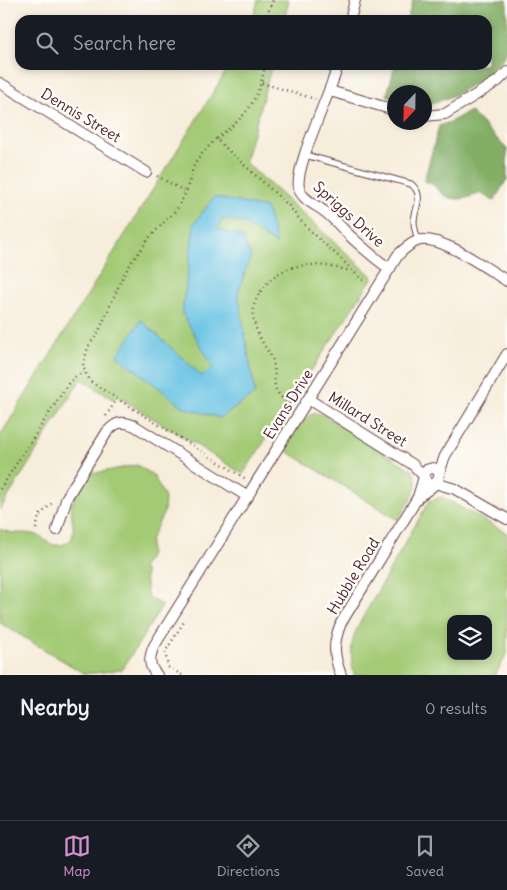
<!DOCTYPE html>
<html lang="en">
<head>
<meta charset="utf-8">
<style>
  body { margin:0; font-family:Delius,sans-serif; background:#20242c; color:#f1f3f6 }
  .controls { position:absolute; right:15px; bottom:15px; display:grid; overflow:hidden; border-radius:10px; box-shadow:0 2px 8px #0003 }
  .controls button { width:45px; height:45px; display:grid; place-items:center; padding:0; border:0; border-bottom:1px solid #363941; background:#171b24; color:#f1f3f6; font:25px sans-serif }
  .compass { position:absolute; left:387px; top:85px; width:45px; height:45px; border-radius:50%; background:#171b24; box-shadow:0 2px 8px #0003; rotate:202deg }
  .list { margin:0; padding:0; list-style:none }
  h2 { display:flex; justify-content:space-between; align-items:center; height:65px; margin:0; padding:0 20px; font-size:21px }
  h2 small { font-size:16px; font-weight:400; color:#9ea1a6 }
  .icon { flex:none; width:28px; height:28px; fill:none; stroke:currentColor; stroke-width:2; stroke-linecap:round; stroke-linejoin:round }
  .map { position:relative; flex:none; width:507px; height:675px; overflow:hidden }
  .search { position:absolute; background:#171b24; box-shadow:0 2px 8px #0003; left:15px; right:15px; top:15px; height:55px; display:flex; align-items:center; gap:12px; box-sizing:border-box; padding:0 18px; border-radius:15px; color:#9ea1a6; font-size:19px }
  .sheet { height:145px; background:#171b24 }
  nav { display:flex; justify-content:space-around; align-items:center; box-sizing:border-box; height:70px; border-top:1px solid #363941; background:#171b24; font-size:14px; color:#9ea1a6 }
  nav a { display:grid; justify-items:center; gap:2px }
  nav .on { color:#d690ce }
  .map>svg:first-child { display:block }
</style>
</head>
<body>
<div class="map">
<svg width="507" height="675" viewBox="0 0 507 675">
  <rect width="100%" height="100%" fill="#fdfcf7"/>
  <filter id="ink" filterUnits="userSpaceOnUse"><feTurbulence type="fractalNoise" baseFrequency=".02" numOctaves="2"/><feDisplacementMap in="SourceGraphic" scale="10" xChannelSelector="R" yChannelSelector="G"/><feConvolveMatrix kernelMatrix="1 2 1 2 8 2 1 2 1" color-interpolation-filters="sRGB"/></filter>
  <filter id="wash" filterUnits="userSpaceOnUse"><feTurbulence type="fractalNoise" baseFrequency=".0096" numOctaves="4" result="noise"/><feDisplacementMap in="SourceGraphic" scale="20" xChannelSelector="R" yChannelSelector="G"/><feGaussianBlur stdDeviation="1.12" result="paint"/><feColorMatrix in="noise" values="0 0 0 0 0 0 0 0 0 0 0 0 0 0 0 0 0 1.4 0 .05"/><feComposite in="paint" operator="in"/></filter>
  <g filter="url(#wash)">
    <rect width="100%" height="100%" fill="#f7eddb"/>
    <!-- green -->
    <path fill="#a3ca75" stroke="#767450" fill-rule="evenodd" d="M258 0H289L284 20H253Z
      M230 65H272L245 162 373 277 243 474 117 396 114 400 81 379 0 510V436Z
      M317 413 323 415 412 470C424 486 407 505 398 520L285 450C293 438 301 415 317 413Z
      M137 465 153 475 165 498 164 512 150 540V555L142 569 145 571 147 596 162 606 122 670 85 674 0 623V529C12 535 22 532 34 534 43 536 48 546 58 545 84 544 68 517 72 504 75 492 84 480 90 470L96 473Z
      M442 497 507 533V654L495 675H354C350 657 350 642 358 626L429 501ZM451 619H488V656H451Z"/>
    <!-- forest -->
    <path fill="#82ae66" stroke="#666648" d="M413 0H507V52C495 73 449 103 425 104L424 92H394V98L387 95 395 65H487V20H407Z
      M470 111 507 149V179L494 201 480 193C467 199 452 203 440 192 433 185 434 184 424 181L439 126 450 122Z"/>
    <!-- water -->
    <path fill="#67c2e4" stroke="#587088" d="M214 197 266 208 277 245 243 223 222 219 218 229 242 237 251 256 238 293 255 394 220 418 185 408 117 356 141 320 202 376 213 367 182 313 194 224Z"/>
  </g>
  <g filter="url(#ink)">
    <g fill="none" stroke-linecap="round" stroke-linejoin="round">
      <defs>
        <path id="lane" d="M305 155 411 184C425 195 415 207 414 221 414 228 416 234 418 240"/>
        <path id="street" d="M350 20 355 0
          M338 65C331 92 294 167 299 188 301 199 316 205 324 211 333 218 341 227 349 235 362 247 375 259 390 269
          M0 83 146 172
          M330 91 394 110
          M424 116 445 114 498 81 507 72
          M308 399 412 464 424 476
          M439 473 445 456 507 354
          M435 483 455 489 507 519
          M418 497C427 490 444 482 438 470L433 468 426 470 424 477 426 481
          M57 530 67 497 107 432C116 422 122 420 135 426L248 497
          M157 675C148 666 149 657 154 646L398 255C404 249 410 244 417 241 439 233 487 269 507 281
          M341 675C333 654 333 643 341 623L418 497 424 477"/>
      </defs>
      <!-- lane casing -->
      <use href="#lane" stroke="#643e45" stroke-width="7"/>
      <!-- street casing -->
      <use href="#street" stroke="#643e45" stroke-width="12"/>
      <!-- path -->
      <path stroke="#643e45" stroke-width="2.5" stroke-dasharray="1 4" stroke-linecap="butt" d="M265 20 273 0
        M265 65C258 103 246 116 216 139L289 206C303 226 322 241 340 258 350 267 354 274 366 282
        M262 83 315 99
        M216 139 203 152 194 165 186 192 177 209 150 237 133 260 123 276 99 331 88 347 83 365 85 372 91 382 97 386 246 479
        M157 176 186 192
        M290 404C267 388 278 383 273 361 271 354 265 348 262 341 258 335 255 327 254 320 251 310 255 299 261 291 283 259 316 262 350 271
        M106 416 117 399
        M0 489 68 384 76 376 84 372
        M36 529 39 516 53 502
        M182 675 168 667 165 652 185 620"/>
      <!-- lane -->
      <use href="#lane" stroke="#fff" stroke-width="5"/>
      <!-- street -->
      <use href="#street" stroke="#fff" stroke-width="10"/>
    </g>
  </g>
  <g text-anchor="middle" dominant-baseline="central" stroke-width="5" stroke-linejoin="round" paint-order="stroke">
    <!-- street labels -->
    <g font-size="15" fill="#4a1f2b" stroke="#fdfcf7">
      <text transform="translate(81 115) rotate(31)">Dennis Street</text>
      <text transform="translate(349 214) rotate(42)">Spriggs Drive</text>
      <text transform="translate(288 404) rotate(-58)">Evans Drive</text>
      <text transform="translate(368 419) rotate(32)">Millard Street</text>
      <text transform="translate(353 576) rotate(-59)">Hubble Road</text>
    </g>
  </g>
</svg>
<div class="controls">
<button><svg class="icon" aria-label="layers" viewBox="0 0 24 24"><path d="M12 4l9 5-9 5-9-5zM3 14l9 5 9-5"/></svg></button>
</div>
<svg class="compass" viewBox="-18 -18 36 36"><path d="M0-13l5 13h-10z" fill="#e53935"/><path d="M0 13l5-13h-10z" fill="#9ea1a6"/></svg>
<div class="search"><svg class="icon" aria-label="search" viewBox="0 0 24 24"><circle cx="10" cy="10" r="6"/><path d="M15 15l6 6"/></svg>Search here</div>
</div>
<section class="sheet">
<h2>Nearby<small>0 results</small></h2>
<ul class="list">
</ul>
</section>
<nav>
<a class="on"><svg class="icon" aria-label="map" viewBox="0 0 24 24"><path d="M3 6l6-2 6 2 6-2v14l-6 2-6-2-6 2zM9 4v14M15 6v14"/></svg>Map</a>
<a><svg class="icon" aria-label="directions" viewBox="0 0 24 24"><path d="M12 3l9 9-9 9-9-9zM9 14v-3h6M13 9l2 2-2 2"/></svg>Directions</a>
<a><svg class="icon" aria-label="saved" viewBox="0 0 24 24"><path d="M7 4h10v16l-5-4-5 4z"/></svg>Saved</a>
</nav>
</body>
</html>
